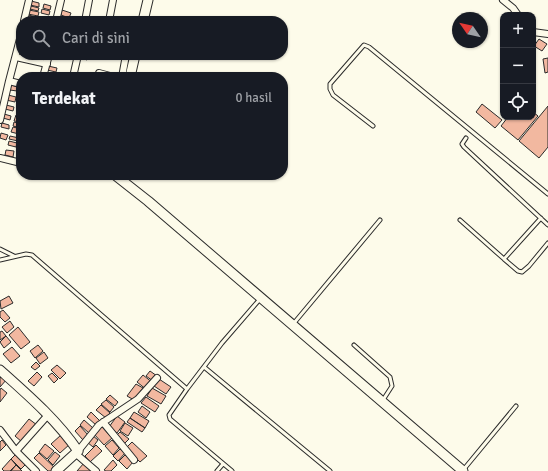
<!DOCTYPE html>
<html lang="id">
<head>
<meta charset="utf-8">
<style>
  body { margin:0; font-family:Signika,sans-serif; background:#20242c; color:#f1f3f6 }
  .controls { position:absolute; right:12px; top:12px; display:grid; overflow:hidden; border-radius:8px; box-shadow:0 1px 3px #0004 }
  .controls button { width:36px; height:36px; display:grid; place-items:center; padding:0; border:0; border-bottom:1px solid #363941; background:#171b24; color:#f1f3f6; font:20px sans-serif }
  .compass { position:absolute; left:452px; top:12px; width:36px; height:36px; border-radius:50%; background:#171b24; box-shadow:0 1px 3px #0004; rotate:304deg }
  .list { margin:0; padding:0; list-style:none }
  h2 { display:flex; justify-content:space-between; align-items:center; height:52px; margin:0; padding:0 16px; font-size:17px }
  h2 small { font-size:13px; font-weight:400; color:#9ea1a6 }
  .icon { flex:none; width:22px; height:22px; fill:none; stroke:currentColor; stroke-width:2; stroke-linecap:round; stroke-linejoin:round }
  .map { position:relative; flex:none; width:548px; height:471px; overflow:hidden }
  .search { position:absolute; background:#171b24; box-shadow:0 1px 3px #0004; left:16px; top:16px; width:272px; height:44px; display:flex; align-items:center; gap:10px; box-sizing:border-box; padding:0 14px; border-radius:16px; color:#9ea1a6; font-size:15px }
  .panel { position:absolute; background:#171b24; box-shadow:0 1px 3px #0004; left:16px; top:72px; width:272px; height:108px; border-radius:16px }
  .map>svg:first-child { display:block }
</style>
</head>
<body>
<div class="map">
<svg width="548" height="471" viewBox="0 0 548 471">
  <rect width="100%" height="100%" fill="#fdfbea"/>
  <!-- building -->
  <path fill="#f2b8a0" stroke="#2b2b2b" d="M31 1 39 3V7L30 5Z
    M44 4 51 6 50 10 43 8Z
    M31 6 39 8 38 11 30 9Z
    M42 9 50 11 49 15 41 13Z
    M29 10 39 12 38 16 28 14Z
    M62 10 71 13 69 18 61 15Z
    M28 15 37 17 36 21 27 19Z
    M539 39 547 44 542 51 534 46Z
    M31 55 41 56 40 60 31 58Z
    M82 55H89L87 60 82 58Z
    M548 58V72L545 73 543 59Z
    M48 66 57 68 56 72 47 70Z
    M11 85 18 87 17 91 10 90Z
    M8 95 16 97 15 102 6 100Z
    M482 104 502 120 495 128 476 112Z
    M6 105 14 107 13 111 5 109Z
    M548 106V147L539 158 519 141Z
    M533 112 538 116 518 140 501 126 508 117H533Z
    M4 114 11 116 10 120 3 118Z
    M16 115 21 117V122L14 121Z
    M14 122 21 124V128L13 126Z
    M2 123 9 125V129L1 127Z
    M13 127 21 129 19 134 11 132Z
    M1 133 8 135 6 140 0 138Z
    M10 136 19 138 18 141 9 139Z
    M9 141 17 143 16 147 8 145Z
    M6 150 14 151 13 157 5 155Z
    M9 296 13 303 1 309 0 301Z
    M3 310 10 318 5 322 0 317V312Z
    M10 321 14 327 7 333 2 327Z
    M18 327 30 342 21 349 9 335Z
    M2 331 6 336 0 340V332Z
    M6 336 11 342 4 348 0 342Z
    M38 345 43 351 35 358 30 351Z
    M12 347 20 356 11 363 3 354Z
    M44 352 48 358 40 364 36 358Z
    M36 362 40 366 35 370 31 367Z
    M57 365 66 373 60 379 51 370Z
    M150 371 157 376 153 381 146 376Z
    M37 372 42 377 34 386 28 381Z
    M52 373 58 379 54 383 48 376Z
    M143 375 153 383 147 390 137 382Z
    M2 376 7 379 0 387V378Z
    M159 379 171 387 166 394 154 386Z
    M136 384 143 388 134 400 127 396Z
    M1 388 7 393 0 402V390Z
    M152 388 166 396 161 404 147 396Z
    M110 395 118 402 115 406 106 399Z
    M146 397 159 406 155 412 141 403Z
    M106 400 114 407 110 412 101 404Z
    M101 405 110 413 106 418 96 410Z
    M142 406 150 412 146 418 138 412Z
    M91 412 100 421 96 425 87 417Z
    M134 412 149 421 145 428 130 418Z
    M117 416 125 422 117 433 109 427Z
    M130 418 145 428 142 432 127 422Z
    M29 419 37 425 22 442 15 436Z
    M84 420 93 428 89 433 80 425Z
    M125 423 133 428 128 436 120 431Z
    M80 426 88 435 83 440 75 431Z
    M102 427 112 438 104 445 94 434Z
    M120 432 129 439 124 444 115 437Z
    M61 435 70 444 60 453 51 444Z
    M92 435 98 440 93 447 87 442Z
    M2 440 6 445 0 451V442Z
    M112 440 119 448 113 455 105 446Z
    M132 442 147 456 140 462 126 448Z
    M45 444 54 451 47 459 39 452Z
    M96 445 102 451 90 462 85 456Z
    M120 449 125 453 118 461 113 456Z
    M55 452 60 456 53 465 48 460Z
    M17 453 27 463 21 469 11 459Z
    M39 453 55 468 52 471H48L34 458Z
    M125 455 133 462 127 469 119 461Z
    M11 459 16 465 10 471H4L2 469Z
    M113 460 117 465 111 471H106L104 470Z
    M84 463 94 471H77Z
    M16 465 22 471H11Z"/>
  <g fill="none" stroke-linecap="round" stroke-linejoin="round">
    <defs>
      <path id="lane" d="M373 126 333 95 330 89V84L364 45 369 47 548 194
        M466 138 462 144 464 147 548 225
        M541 218 504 259 518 271 522 272 529 266 548 243
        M460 220 504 259
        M0 249 14 256
        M0 260 26 254 32 255 187 389
        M294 323 380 220
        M354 345 390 377 392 386 383 400
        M204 367 330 471
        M464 469 516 406
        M217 471 223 464
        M232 471 170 419 169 415 187 389 222 343 260 299"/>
      <path id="street" d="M503 0 513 8 518 15
        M24 21 29 0
        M56 21 61 0
        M85 21 89 0
        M109 21 113 0
        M533 32 548 34
        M21 35 9 81 21 84
        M16 57 47 64
        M99 73 114 77
        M43 77 49 55
        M73 77 78 55
        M122 77 126 55
        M0 120 9 81
        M0 158 17 162 21 161
        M103 422 134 460
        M0 430 16 451
        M78 451 99 425 138 399 157 378
        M75 453 96 471
        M36 471 16 451 48 415"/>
      <path id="secondary" d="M143 21 148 0
        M130 77 135 55
        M115 175 148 201 463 471
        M0 370C28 395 57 420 78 451L56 471"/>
    </defs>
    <!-- lane casing -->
    <use href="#lane" stroke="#2b2b2b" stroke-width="5"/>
    <!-- street casing -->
    <use href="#street" stroke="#2b2b2b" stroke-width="8"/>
    <!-- secondary casing -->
    <use href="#secondary" stroke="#2b2b2b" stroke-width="11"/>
    <!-- lane -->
    <use href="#lane" stroke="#fdfbea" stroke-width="3"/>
    <!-- street -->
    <use href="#street" stroke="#fdfbea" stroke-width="6"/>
    <!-- secondary -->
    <use href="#secondary" stroke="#fdfbea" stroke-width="9"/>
  </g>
</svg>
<div class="controls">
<button>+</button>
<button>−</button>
<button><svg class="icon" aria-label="locate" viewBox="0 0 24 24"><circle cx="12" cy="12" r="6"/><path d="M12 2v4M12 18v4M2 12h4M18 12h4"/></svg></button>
</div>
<svg class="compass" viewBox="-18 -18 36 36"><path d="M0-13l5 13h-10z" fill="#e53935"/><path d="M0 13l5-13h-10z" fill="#9ea1a6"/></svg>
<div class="search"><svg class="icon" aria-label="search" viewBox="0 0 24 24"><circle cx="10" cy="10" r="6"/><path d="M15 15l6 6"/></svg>Cari di sini</div>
<section class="panel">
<h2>Terdekat<small>0 hasil</small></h2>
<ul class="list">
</ul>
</section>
</div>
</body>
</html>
